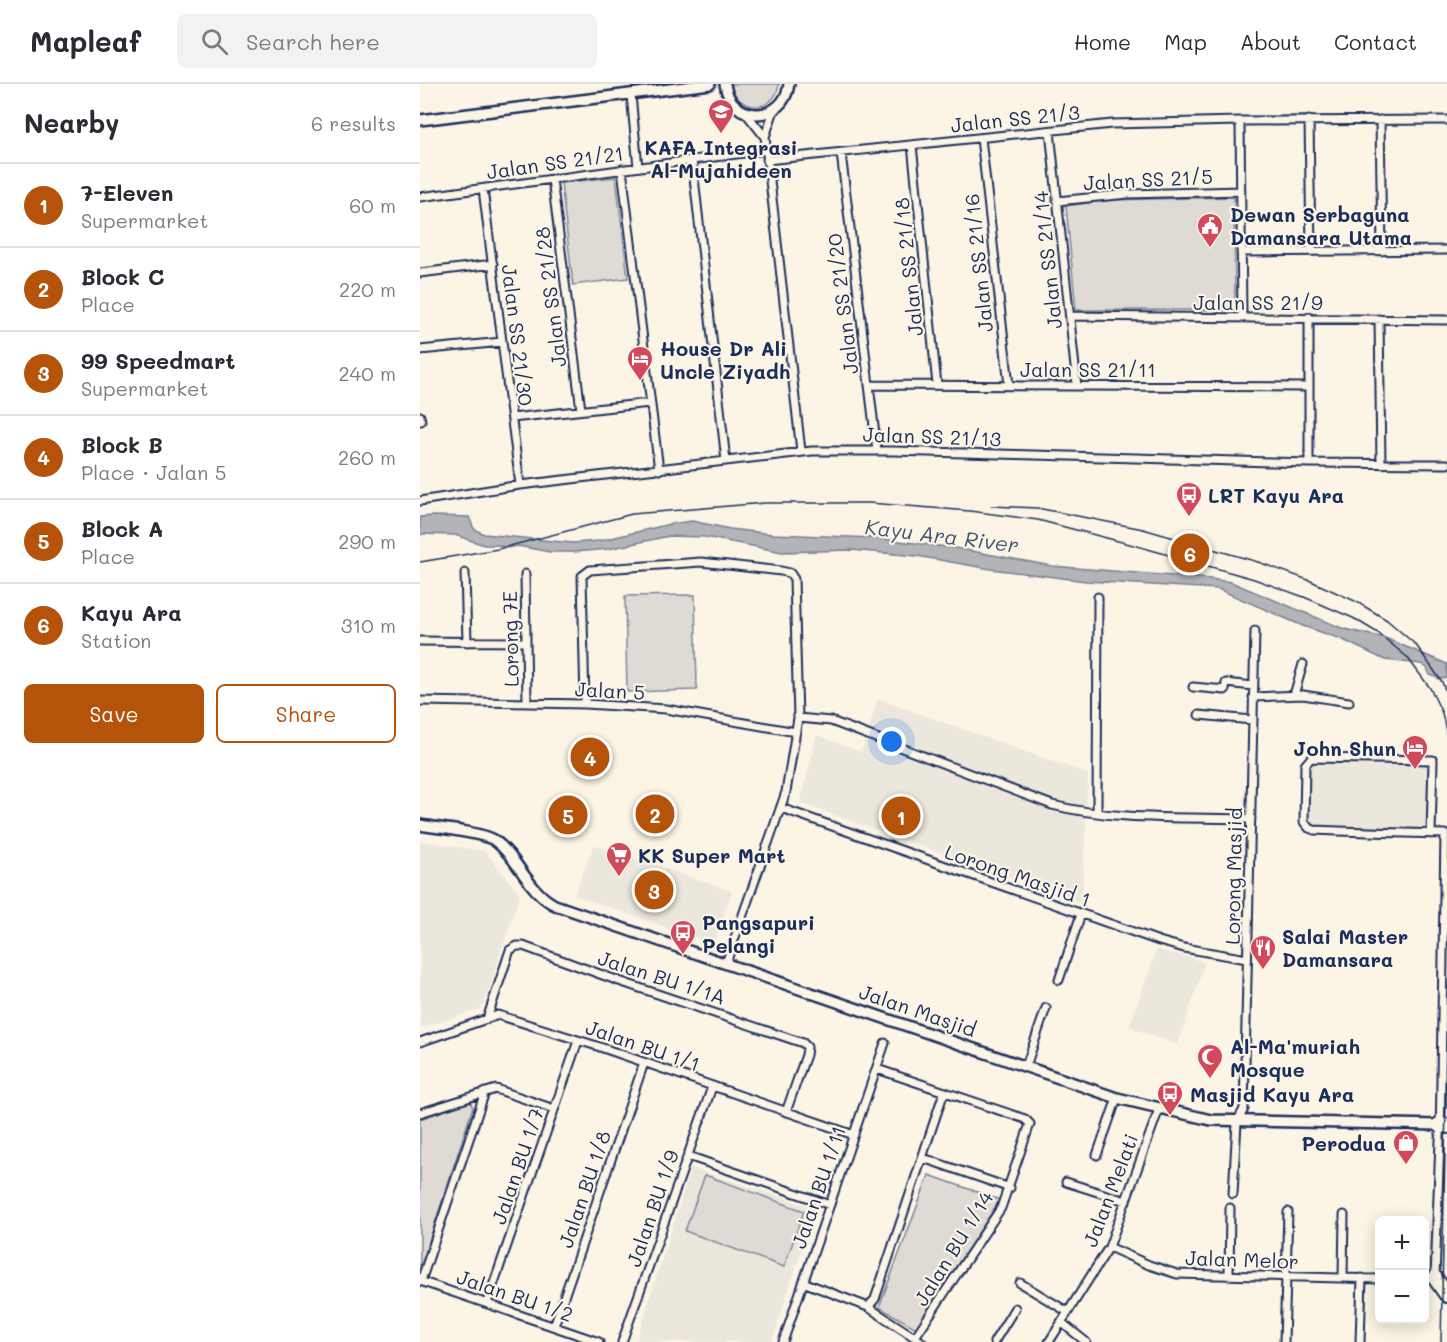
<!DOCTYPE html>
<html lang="en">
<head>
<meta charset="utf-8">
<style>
  body { margin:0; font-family:Mali,sans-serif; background:#f2f2f3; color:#2b2b33 }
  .controls { position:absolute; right:18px; bottom:18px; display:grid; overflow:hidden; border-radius:9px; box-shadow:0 3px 15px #0003 }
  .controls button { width:54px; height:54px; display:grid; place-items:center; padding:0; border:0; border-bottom:2px solid #e1e1e2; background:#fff; color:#2b2b33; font:30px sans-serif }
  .you { position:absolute; left:472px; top:658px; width:21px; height:21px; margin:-15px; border:4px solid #fff; border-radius:50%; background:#1a73e8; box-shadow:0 0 0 9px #1a73e833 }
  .badge { display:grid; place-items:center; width:39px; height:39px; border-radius:50%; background:#b45309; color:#fff; font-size:20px; font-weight:700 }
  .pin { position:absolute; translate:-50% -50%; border:3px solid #fff; box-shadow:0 2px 6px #0006 }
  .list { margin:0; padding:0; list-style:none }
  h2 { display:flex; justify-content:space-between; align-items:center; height:78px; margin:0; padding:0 24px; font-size:26px }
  h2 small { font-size:20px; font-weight:400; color:#7c7c81 }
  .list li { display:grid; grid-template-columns:39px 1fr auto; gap:18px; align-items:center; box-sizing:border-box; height:84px; padding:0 24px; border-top:2px solid #e1e1e2 }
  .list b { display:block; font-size:22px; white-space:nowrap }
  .list p { margin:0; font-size:20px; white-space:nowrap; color:#7c7c81 }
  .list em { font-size:20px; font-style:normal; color:#7c7c81 }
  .actions { display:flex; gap:12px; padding:18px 24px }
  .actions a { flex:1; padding:14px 0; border:2px solid #b45309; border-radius:9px; text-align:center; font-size:21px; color:#b45309 }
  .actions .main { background:#b45309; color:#fff }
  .icon { flex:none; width:33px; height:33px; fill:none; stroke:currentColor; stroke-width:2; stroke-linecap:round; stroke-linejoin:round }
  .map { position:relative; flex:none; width:1027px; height:1258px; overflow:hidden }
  header { display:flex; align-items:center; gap:36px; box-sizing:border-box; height:84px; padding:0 30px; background:#fff; border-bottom:2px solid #e1e1e2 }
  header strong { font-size:28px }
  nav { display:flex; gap:33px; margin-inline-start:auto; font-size:21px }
  .search { width:420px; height:54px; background:#f2f2f3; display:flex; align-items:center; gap:15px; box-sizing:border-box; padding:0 21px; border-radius:9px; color:#7c7c81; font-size:22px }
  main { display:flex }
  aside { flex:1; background:#fff }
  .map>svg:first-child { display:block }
</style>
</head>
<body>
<header>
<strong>Mapleaf</strong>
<div class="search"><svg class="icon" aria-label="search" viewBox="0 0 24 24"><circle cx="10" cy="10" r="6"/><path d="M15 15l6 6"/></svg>Search here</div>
<nav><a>Home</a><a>Map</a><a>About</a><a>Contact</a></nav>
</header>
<main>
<aside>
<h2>Nearby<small>6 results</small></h2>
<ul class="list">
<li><span class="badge">1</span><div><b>7-Eleven</b><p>Supermarket</p></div><em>60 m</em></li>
<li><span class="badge">2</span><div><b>Block C</b><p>Place</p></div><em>220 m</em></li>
<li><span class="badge">3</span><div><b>99 Speedmart</b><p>Supermarket</p></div><em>240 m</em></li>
<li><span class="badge">4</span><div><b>Block B</b><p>Place · Jalan 5</p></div><em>260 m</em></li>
<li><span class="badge">5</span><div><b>Block A</b><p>Place</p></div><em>290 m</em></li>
<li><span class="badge">6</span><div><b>Kayu Ara</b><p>Station</p></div><em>310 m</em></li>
</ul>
<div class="actions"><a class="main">Save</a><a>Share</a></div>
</aside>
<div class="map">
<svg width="1027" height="1258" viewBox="0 0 1027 1258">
  <rect width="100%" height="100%" fill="#fcf5e5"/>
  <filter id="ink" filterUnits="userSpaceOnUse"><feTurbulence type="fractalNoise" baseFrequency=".0167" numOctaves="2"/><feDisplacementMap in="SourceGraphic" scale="12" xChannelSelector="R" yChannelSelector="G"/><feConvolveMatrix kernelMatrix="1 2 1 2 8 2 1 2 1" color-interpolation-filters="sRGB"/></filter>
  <g filter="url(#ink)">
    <!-- built -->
    <path fill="#ece7dc" d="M458 615 668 690 662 819 380 719 397 651 441 668Z
      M890 670 1010 673 1008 753 889 750Z
      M0 757 65 767 100 810 64 920 58 926 0 944Z
      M174 761 312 807 294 860 154 811Z
      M737 865 785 878 758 961 709 943Z
      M271 1084 395 1124 352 1258H216Z"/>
    <!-- green -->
    <path fill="#dfdbd4" stroke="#7d8599" stroke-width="1.5" d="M311 0H359C355 30 317 29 311 0Z
      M196 93 208 194 153 201 141 99Z
      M814 113 815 226H656L646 122 691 116Z
      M275 511 277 606 207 608 205 512Z
      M50 1018 53 1023 0 1185V1035Z
      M285 1091 384 1127 364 1183 265 1147Z
      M509 1091 580 1116 496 1244 459 1223Z"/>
    <!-- water -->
    <path fill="#b2b4b8" stroke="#767f94" stroke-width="1.5" d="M14 432 49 433 54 445 64 450 152 459 179 457 250 440 272 437 310 445 353 450 455 454 535 464 632 482 790 495 811 498 924 545 965 554 1027 580V594L1020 595 1010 591 1007 584 1001 580 965 576 921 555 883 542 798 505 666 497 571 485 497 472 431 466 362 468 285 453 249 452 188 465 154 468H130L98 462 87 464 77 461H64L35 451 0 450V433Z"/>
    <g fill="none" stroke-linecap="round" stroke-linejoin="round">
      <defs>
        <path id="minor" d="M211 11 218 83
          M354 26 345 53 381 367
          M325 28 345 53
          M889 36 891 167
          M960 36 962 167
          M820 37 822 234
          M630 47 657 302
          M561 54 589 301
          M492 61 517 301
          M421 69 457 367
          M272 76 306 377
          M347 76 692 40 820 37 1027 36
          M202 85 239 386
          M132 95 161 326
          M63 105 100 401
          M0 113 346 66
          M637 117 708 110 821 107
          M821 168 1027 166
          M0 189 73 180
          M650 232 1027 236
          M889 233V379
          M959 235 961 380
          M0 266 82 258
          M449 301 888 303
          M0 332 1 337
          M92 334 230 319
          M0 417 100 401 392 367H473L889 379 1027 380
          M45 489 47 558
          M105 490 107 619
          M0 557 106 558
          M773 603 805 606 806 599 833 602
          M874 611 883 580
          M833 613 883 611 929 618
          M0 617 165 620 246 625 376 648
          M165 620 162 492 170 486 281 478 361 487 370 489 374 495 378 634 366 708 306 879
          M779 631 832 636
          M378 634 411 637 632 721C695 737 765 733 831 735
          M361 724 739 857 764 864 827 875
          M677 729 678 513
          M639 896 661 830
          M67 935 90 866 97 862H103L199 897 383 959 387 963 386 971 366 1028
          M0 958 78 931 177 962 434 1051
          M606 982 626 924
          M457 985 605 1035 610 1040 581 1124 495 1253
          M0 1029 76 1005 134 1025
          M677 1071 697 1014
          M268 1072 410 1121
          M503 1074 590 1104
          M646 1098 706 1117
          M813 1110 817 1038 824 1025 835 547
          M689 1163 729 1181 757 1190 960 1195
          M809 1192 810 1124
          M923 1194 924 1131
          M1004 1194H1015L1020 1056 1025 750C981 749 938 748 894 746L889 744 884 738 885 681 891 674 1013 676 1011 750
          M0 1197 179 1258
          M1 1197 65 1008
          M383 1198 448 1223 502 1258
          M600 1199 648 1228
          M67 1219 158 957
          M448 1223 455 1215 524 1008
          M641 1238 666 1258
          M134 1242 224 979
          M202 1258 292 1003
          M363 1258 465 959
          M574 1258 595 1224
          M629 1258 689 1163 739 1025
          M864 1258 868 1128
          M940 1258 942 1194"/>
        <path id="tertiary" d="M305 0C310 40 364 40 369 0
          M0 36 290 0
          M0 741C17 744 61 748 74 756 98 773 108 808 135 821L697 1014 791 1036 1019 1041"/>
        <path id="motorway" d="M1019 1041 1027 1042
          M1015 1194 1027 1211"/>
      </defs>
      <!-- minor casing -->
      <use href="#minor" stroke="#1b2f5e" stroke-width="11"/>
      <!-- tertiary casing -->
      <use href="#tertiary" stroke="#1b2f5e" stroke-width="14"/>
      <!-- motorway casing -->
      <use href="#motorway" stroke="#1b2f5e" stroke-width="18"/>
      <!-- minor -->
      <use href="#minor" stroke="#fcf5e5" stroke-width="7"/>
      <!-- tertiary -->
      <use href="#tertiary" stroke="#fcf5e5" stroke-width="9"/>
      <!-- motorway -->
      <use href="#motorway" stroke="#fcf5e5" stroke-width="14"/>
      <!-- tram -->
      <path stroke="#1b2f5e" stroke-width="1.5" d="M571 422 617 424 723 445 838 478 891 497 937 518 967 536 996 561 1022 598 1027 611
        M0 478 78 465 212 430 345 419H449L550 427 618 436 717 462 834 495 884 513 933 534 958 549 987 573 1010 604 1022 629 1027 651
        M1021 1258 1027 975"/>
    </g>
  </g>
  <!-- icons -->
  <defs>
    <symbol id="school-pin" viewBox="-11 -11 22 30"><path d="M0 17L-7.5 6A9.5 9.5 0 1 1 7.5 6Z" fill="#d1495b" stroke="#fcf5e5"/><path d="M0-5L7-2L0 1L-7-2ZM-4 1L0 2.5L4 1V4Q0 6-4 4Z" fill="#fff"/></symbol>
    <symbol id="civic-pin" viewBox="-11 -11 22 30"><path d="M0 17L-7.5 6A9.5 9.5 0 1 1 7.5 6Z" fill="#d1495b" stroke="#fcf5e5"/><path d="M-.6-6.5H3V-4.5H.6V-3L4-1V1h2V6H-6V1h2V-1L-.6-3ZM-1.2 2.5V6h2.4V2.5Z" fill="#fff"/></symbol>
    <symbol id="hotel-pin" viewBox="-11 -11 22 30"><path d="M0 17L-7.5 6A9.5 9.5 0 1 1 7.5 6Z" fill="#d1495b" stroke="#fcf5e5"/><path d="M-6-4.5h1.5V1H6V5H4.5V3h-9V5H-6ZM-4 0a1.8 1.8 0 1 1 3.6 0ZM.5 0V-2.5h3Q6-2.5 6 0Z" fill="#fff"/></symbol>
    <symbol id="bus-pin" viewBox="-11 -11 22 30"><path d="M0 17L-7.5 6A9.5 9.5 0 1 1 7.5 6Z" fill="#d1495b" stroke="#fcf5e5"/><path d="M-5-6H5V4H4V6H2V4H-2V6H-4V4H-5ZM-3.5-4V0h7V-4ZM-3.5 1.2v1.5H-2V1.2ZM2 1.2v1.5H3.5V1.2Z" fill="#fff"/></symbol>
    <symbol id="supermarket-pin" viewBox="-11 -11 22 30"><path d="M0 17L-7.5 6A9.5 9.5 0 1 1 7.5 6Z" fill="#d1495b" stroke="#fcf5e5"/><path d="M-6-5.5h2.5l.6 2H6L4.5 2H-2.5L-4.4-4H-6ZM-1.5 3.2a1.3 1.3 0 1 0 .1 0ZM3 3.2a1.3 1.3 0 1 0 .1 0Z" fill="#fff"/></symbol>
    <symbol id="restaurant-pin" viewBox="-11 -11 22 30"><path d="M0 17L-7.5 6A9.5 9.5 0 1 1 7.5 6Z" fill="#d1495b" stroke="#fcf5e5"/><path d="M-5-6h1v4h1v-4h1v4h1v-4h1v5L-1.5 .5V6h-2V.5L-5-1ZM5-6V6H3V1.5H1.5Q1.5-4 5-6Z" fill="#fff"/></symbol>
    <symbol id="mosque-pin" viewBox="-11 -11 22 30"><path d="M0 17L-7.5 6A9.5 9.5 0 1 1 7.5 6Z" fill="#d1495b" stroke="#fcf5e5"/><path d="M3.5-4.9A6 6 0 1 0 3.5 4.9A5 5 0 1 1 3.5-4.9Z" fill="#fff"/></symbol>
    <symbol id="shop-pin" viewBox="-11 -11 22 30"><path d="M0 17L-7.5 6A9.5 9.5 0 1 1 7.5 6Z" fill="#d1495b" stroke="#fcf5e5"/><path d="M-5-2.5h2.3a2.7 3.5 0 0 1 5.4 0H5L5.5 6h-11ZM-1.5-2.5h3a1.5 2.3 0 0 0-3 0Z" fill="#fff"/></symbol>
  </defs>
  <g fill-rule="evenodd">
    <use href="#school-pin" x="286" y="13" width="30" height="40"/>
    <use href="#civic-pin" x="775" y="127" width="30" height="40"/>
    <use href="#hotel-pin" x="205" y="260" width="30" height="40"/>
    <use href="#bus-pin" x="754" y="396" width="30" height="40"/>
    <use href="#hotel-pin" x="980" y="649" width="30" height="40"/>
    <use href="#supermarket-pin" x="184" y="756" width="30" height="40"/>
    <use href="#bus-pin" x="248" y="834" width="30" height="40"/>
    <use href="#restaurant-pin" x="828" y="849" width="30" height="40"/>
    <use href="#mosque-pin" x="775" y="958" width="30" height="40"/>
    <use href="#bus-pin" x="735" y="995" width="30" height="40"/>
    <use href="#shop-pin" x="971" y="1044" width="30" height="40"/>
  </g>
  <g text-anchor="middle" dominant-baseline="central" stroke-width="4.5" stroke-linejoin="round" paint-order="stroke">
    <!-- street labels -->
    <g font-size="20" fill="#1b2f5e" stroke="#fcf5e5">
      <text transform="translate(595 34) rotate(-6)">Jalan SS 21/3</text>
      <text transform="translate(135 78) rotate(-8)">Jalan SS 21/21</text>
      <text transform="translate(728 95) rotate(-3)">Jalan SS 21/5</text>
      <text transform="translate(627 176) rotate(-96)">Jalan SS 21/14</text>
      <text transform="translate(558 179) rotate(-96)">Jalan SS 21/16</text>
      <text transform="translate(488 183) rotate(-96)">Jalan SS 21/18</text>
      <text transform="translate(130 213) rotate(-97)">Jalan SS 21/28</text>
      <text x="838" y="218">Jalan SS 21/9</text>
      <text transform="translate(422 220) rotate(-97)">Jalan SS 21/20</text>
      <text transform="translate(98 251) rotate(83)">Jalan SS 21/30</text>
      <text x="668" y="285">Jalan SS 21/11</text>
      <text transform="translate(512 352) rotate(2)">Jalan SS 21/13</text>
      <text transform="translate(90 555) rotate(-91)">Lorong 7E</text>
      <text transform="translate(190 606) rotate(3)">Jalan 5</text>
      <text transform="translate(598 791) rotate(19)">Lorong Masjid 1</text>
      <text transform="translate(813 792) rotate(-89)">Lorong Masjid</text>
      <text transform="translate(242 893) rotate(18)">Jalan BU 1/1A</text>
      <text transform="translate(498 926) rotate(19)">Jalan Masjid</text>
      <text transform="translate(223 961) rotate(19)">Jalan BU 1/1</text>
      <text transform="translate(97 1082) rotate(-71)">Jalan BU 1/7</text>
      <text transform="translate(398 1103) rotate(-71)">Jalan BU 1/11</text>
      <text transform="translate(164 1105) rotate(-71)">Jalan BU 1/8</text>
      <text transform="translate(690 1106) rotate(-69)">Jalan Melati</text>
      <text transform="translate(232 1124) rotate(-71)">Jalan BU 1/9</text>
      <text transform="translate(533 1164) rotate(-58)">Jalan BU 1/14</text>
      <text transform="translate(822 1175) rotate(2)">Jalan Melor</text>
      <text transform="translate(95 1211) rotate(19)">Jalan BU 1/2</text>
    </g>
    <!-- poi labels -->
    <g font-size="20" font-weight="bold" fill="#1b2f5e" stroke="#fcf5e5" text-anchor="start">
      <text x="301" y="63" text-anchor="middle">KAFA Integrasi<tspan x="301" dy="23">Al-Mujahideen</tspan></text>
      <text x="810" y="130">Dewan Serbaguna<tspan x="810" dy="23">Damansara Utama</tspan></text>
      <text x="240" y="264">House Dr Ali<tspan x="240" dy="23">Uncle Ziyadh</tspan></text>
      <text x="788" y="411">LRT Kayu Ara</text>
      <text x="976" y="664" text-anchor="end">John Shun</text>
      <text x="218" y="771">KK Super Mart</text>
      <text x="282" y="838">Pangsapuri<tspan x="282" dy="23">Pelangi</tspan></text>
      <text x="862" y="852">Salai Master<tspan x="862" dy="23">Damansara</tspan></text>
      <text x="810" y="962">Al-Ma'muriah<tspan x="810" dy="23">Mosque</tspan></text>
      <text x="770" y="1010">Masjid Kayu Ara</text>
      <text x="966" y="1059" text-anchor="end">Perodua</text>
    </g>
    <!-- water labels -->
    <g font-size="21" font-style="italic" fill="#485779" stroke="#fcf5e5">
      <text transform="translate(522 451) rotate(7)">Kayu Ara River</text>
    </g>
  </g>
</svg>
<div class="controls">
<button>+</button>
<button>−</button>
</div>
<div class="you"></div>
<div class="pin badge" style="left:481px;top:732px">1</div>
<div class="pin badge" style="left:235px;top:730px">2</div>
<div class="pin badge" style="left:234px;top:806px">3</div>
<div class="pin badge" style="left:170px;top:673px">4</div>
<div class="pin badge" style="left:148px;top:731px">5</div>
<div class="pin badge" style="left:770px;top:469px">6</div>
</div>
</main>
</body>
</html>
